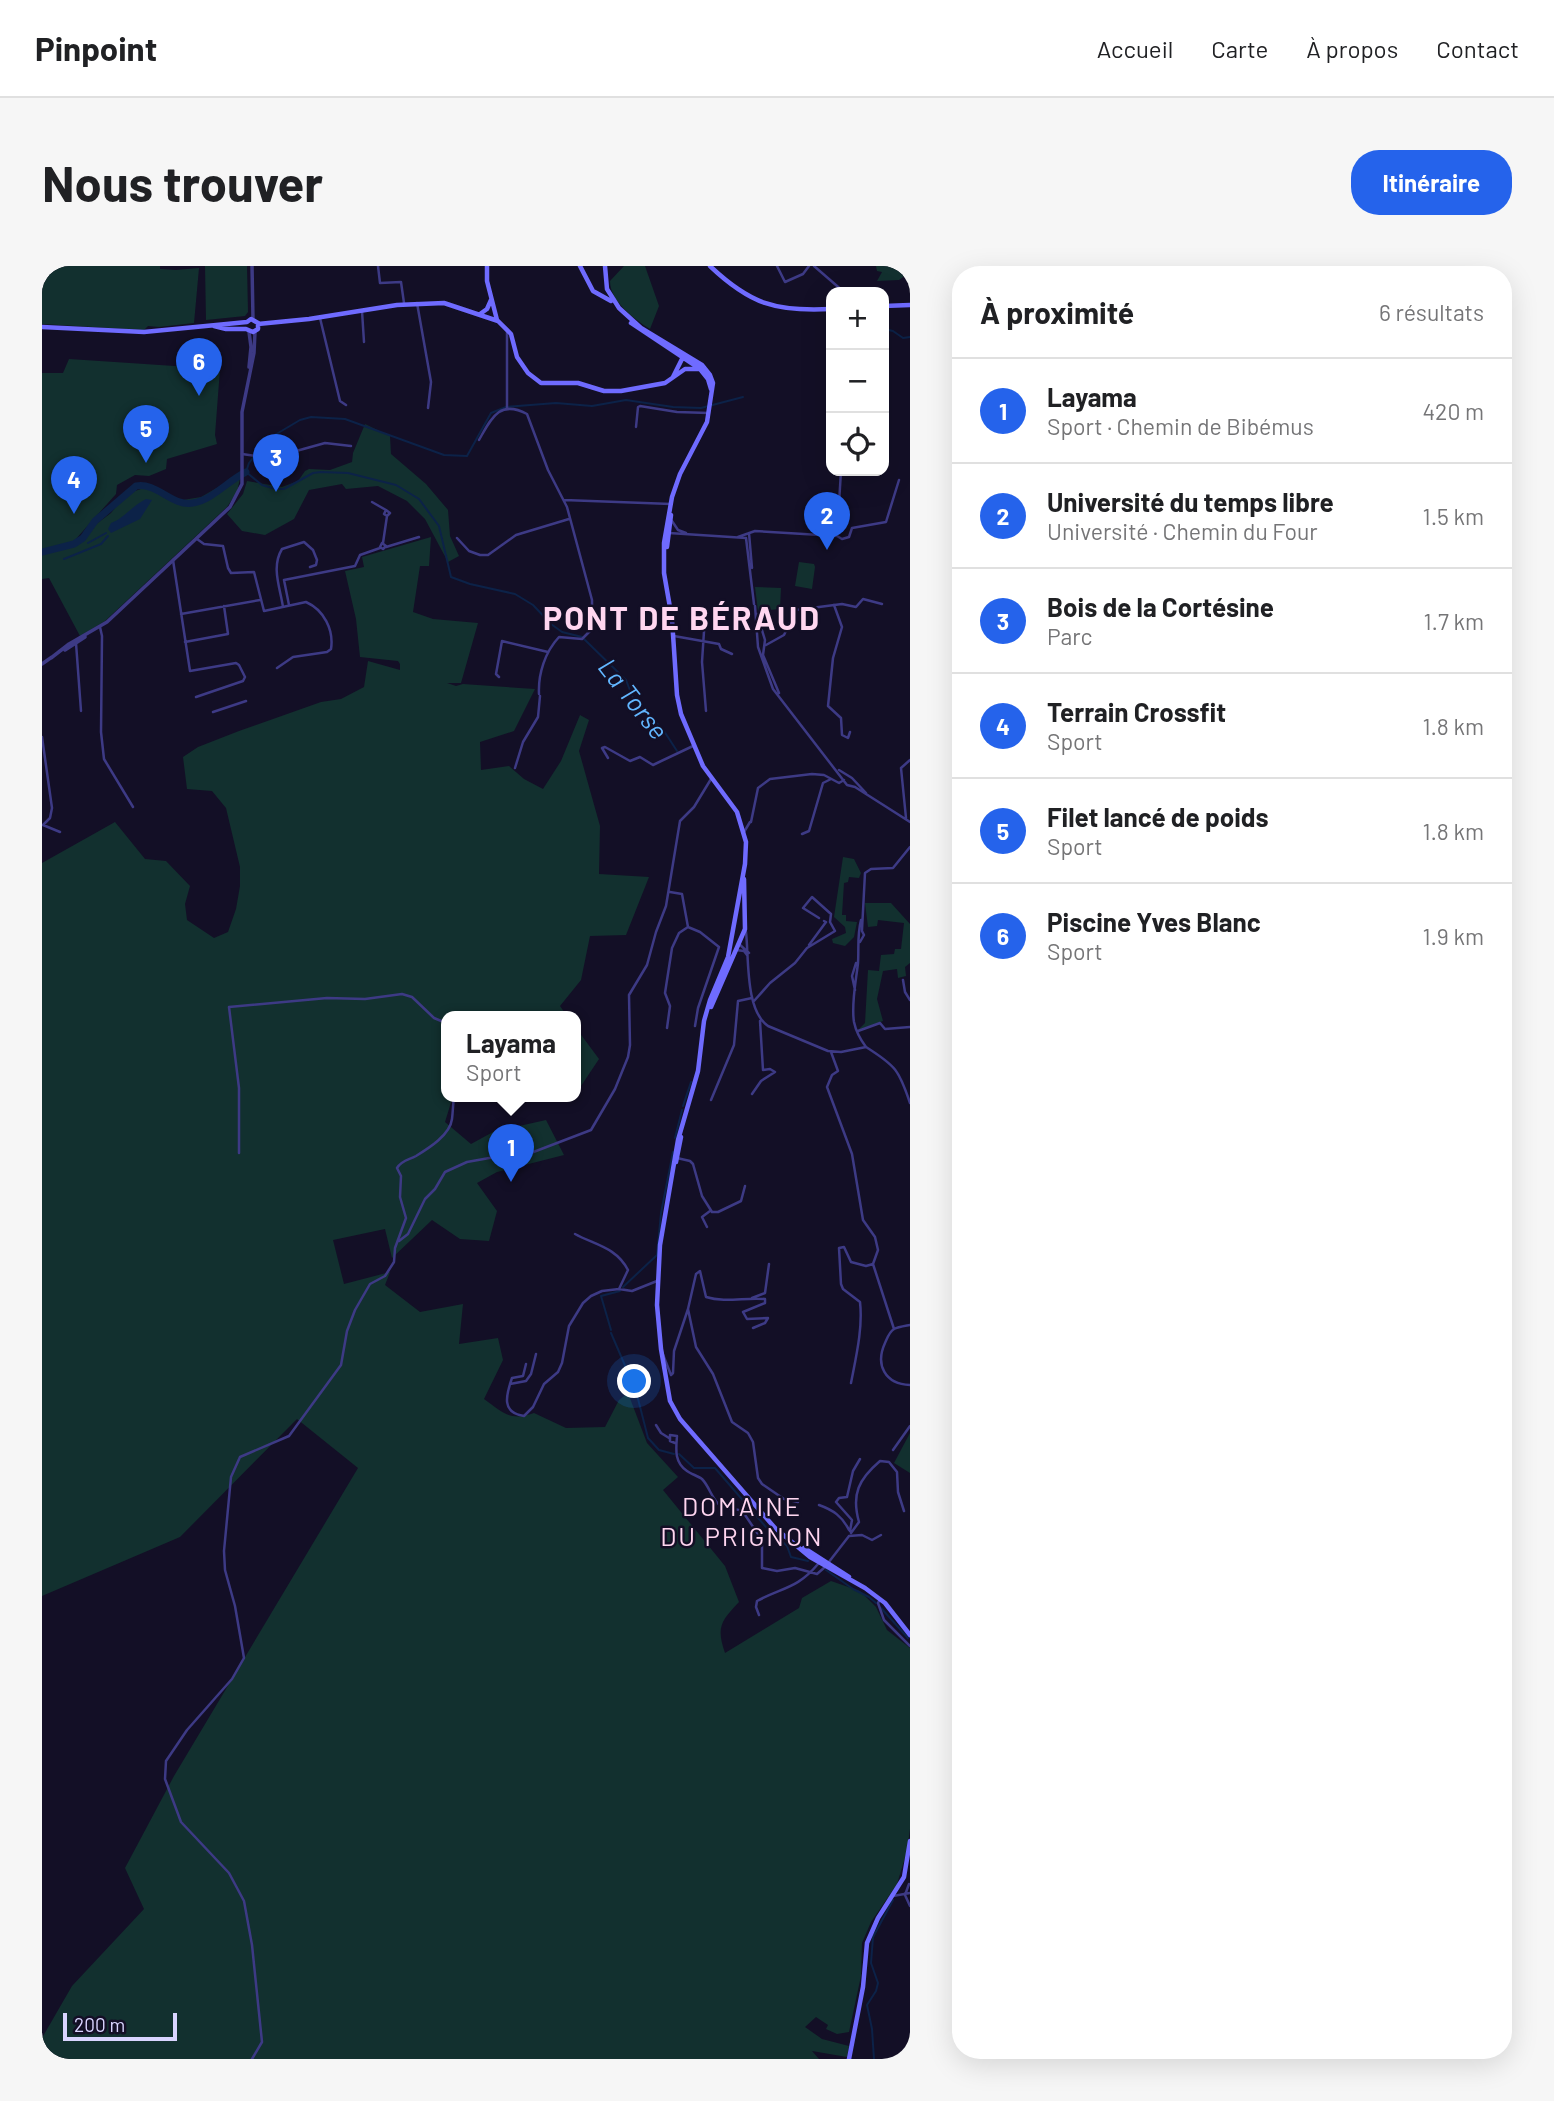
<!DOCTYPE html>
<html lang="fr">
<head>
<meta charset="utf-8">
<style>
  body { margin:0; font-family:Barlow,sans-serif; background:#f6f6f6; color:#202124 }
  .controls { position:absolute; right:21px; top:21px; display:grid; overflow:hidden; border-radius:14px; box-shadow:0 7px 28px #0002 }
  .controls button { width:63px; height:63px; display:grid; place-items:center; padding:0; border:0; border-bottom:2px solid #e0e0e0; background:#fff; color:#202124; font:35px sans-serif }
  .scale { position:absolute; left:21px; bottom:18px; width:114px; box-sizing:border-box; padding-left:7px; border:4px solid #d9d4ff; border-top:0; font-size:19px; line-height:24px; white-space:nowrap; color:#d9d4ff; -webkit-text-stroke:5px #130f26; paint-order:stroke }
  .you { position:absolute; left:593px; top:1116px; width:24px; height:24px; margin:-18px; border:5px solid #fff; border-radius:50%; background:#1a73e8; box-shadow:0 0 0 10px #1a73e833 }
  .badge { display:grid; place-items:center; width:46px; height:46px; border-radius:50%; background:#2563eb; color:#fff; font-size:23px; font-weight:700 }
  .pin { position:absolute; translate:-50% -58px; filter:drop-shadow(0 2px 4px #0008) }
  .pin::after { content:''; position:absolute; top:37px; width:24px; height:21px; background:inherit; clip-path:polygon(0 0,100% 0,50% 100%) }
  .popup { position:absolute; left:399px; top:745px; width:140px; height:91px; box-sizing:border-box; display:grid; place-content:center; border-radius:14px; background:#fff; filter:drop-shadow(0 2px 5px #0005); font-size:23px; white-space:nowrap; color:#757577 }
  .popup b { font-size:26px; color:#202124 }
  .popup::after { content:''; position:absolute; left:50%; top:100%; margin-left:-14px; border:14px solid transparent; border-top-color:#fff }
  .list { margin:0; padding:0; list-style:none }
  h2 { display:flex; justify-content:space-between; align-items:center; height:91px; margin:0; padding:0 28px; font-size:30px }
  h2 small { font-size:23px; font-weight:400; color:#757577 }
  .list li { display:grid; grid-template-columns:46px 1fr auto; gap:21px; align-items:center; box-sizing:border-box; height:105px; padding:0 28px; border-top:2px solid #e0e0e0 }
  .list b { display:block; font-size:26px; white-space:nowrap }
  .list p { margin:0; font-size:23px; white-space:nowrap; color:#757577 }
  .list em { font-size:23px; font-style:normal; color:#757577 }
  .icon { flex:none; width:38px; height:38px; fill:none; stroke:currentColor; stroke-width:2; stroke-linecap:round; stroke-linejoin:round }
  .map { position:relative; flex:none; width:868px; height:1793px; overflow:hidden; border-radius:28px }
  header { display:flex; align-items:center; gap:42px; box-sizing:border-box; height:98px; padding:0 35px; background:#fff; border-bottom:2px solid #e0e0e0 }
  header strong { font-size:33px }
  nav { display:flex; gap:38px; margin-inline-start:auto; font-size:24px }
  .intro { display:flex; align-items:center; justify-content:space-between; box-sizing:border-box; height:168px; padding:0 42px }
  h1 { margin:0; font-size:49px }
  .button { padding:18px 32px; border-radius:28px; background:#2563eb; color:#fff; font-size:24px; font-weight:700 }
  main { display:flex; gap:42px; padding:0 42px }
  aside { flex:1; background:#fff; border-radius:28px; box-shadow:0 7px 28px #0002 }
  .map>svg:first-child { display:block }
</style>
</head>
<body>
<header>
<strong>Pinpoint</strong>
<nav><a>Accueil</a><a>Carte</a><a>À propos</a><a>Contact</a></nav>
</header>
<div class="intro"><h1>Nous trouver</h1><a class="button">Itinéraire</a></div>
<main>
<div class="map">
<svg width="868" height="1793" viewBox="0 0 868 1793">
  <rect width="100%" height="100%" fill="#130f26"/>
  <!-- green -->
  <path fill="#12302f" d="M0 0H118V3L134 4 157 2 152 57 117 61 106 60 102 64 0 58Z
    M163 0H205L206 46 203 50 164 54Z
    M582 0H603L617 40 608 63C592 53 568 35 568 15Z
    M834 0H868V6L857 14 835 15 840 6 835 5Z
    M27 93 178 103 173 169 175 178 125 193 124 203 107 210 93 209 75 219 74 228 33 274 69 247 84 228 108 220 135 235 159 231 199 208 195 226 185 241 63 355 38 370 7 312 0 313V107H21Z
    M323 158 348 170 349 188 384 218 406 244 408 270 417 290 406 296 383 253 365 235 336 220 304 223 300 218 267 224 252 253 223 269 200 265 185 248 201 228 205 215 240 221 256 215 263 205 267 203 288 204 310 196 311 187Z
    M389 271 387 300H378L371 346 391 353 436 357 419 417H405L414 420 421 418 493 423 472 465 438 476 439 504 467 500 482 513 501 523 519 495 538 449 547 454 537 485 558 560 557 608 607 611 584 669 548 670 539 714 518 740 525 750H404V830H411L403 856 429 878 451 866 504 854 522 889 455 906 435 917 455 945 447 975 418 973 390 954 350 992 343 963 291 974 302 1018 348 1006 343 1019 378 1046 421 1038 417 1078 456 1072 461 1094 442 1133C460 1146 468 1156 492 1147L524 1162 563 1161 577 1134 586 1127 605 1177 636 1211 621 1224 683 1300 697 1336C679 1355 674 1361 683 1387L757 1342 760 1332 789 1315 818 1325 834 1341 845 1364 868 1382V1563L865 1585 855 1618 829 1656 820 1677 819 1710 807 1766 795 1768 784 1763 786 1759 774 1751 763 1761 780 1773 807 1780 805 1791 770 1785 777 1793H0V1772L30 1720 102 1643 83 1602 132 1510 316 1202 255 1153 138 1271 0 1330V597L73 556 103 593 124 595 148 620 143 638 145 654 172 672 186 666 194 643 198 620V601L184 542 170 525 145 523 141 491 156 481 197 465 279 436 299 433 322 421 326 395 358 404V398L356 395 318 391 314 353 303 305 322 301 320 291Z
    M757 296 772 298 773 301 770 323 753 320Z
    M713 321 739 322 738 343 716 345Z
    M801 591 812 593 819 607 817 612 807 611 806 616 802 617 800 649H804V655L815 656 812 671 803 680 791 677 790 673 804 667 803 661 792 651Z
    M823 637H849L868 658V697L863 701 864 710 856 712 855 703 841 705 835 733 841 755 816 764 823 757 826 704 837 705 839 689 852 688 853 683H859L862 657 836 654 835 660 826 661Z
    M534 762 557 793 537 823 534 816Z
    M868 1167V1207L852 1197Z"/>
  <!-- water -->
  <path fill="#0c2248" d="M104 233 110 234 98 253 69 267 66 263 69 257C81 253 90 240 104 233Z"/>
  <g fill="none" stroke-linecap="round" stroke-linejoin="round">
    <!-- stream -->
    <path stroke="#0c2248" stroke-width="2" d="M842 63 851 65 861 72 868 71
      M46 277 64 267
      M22 293 59 278 66 270
      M635 485 622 465 591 432 584 414 540 371 520 366 509 358 491 339 473 328 428 318 409 311 397 260 377 233 354 219 306 207 279 206 271 207 242 223H234L220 219 204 206 207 197 226 173 258 154 269 151 303 153 402 189 425 190 449 147 464 141 514 137 550 140 584 134 631 141 659 142 701 131
      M641 840 649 816
      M633 872 640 844
      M581 1021 615 989 619 947 631 886
      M569 1064 559 1030 578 1025
      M569 1067 594 1125 606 1172 617 1184 632 1188
      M637 1188 652 1202H673L723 1260 745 1280 749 1291 766 1295
      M784 1304 811 1323 827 1331 834 1337
      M839 1342 866 1372
      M832 1793 830 1763 825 1739 834 1725 836 1717 829 1697 831 1671 851 1634"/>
    <!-- river -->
    <path stroke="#0c2248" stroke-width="7" d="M0 286 32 278 41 272 53 255 94 220C115 216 130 241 151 237 170 234 187 214 204 206"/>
    <!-- minor -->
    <path stroke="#3d3a85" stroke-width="2.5" d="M336 0 338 17 359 16 362 37
      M735 0 743 16 761 8 767 0
      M772 0 802 26
      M375 37 389 116 386 142
      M320 45 322 76
      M278 52 298 135 304 139
      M465 143V66
      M594 161 596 141 598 140 635 146 667 147
      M437 174C449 153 457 133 485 148L506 204 525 241 550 334V363L540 373 517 371C503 386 496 408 497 428
      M200 188 229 192 283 177 309 180
      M522 234 629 238
      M330 236 344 244
      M344 244 348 247 345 250 342 248Z
      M630 255 636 264 644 267
      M627 267 704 272
      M707 267 710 302
      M795 270 800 273 807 271 810 262 844 256 857 214
      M696 271 713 265 795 270 799 205
      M415 272 427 285 438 289H446L474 269 527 253
      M704 272 712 338
      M155 273 162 278 181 280 186 302 189 307 212 306 222 345 264 336C282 344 292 364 289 383L285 386 251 391 235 402
      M340 277 344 280 341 283 338 281Z
      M341 277 345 250
      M344 281 377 271
      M131 294 148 405 194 397 197 399 203 411 201 415 154 431
      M247 339 242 314 313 300 318 289 338 282
      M792 339 800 361 791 392 786 440 799 452 800 469 806 472 808 466
      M713 340 716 381 731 423 805 519 813 521 868 556
      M241 341C238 321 229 301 240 283L262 276 271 284 275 294 274 299 268 301
      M139 348 218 334
      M715 348 723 374 721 389 737 427
      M663 350 660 396 664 445
      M58 361 60 370 59 466 62 493 91 541
      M632 370 677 378 679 383 690 388
      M143 376 186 368 182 340
      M34 377 39 445
      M724 379 742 369 754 344 800 338 814 341 821 333 840 338
      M457 411 454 408 460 375 506 386
      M171 446 204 435
      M0 471 10 542 8 552 1 559 18 566
      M566 492 560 482 563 481 588 495 598 491 611 499 651 480
      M473 502 481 476 496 451 498 430
      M797 504 810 512 824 527
      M864 552 859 502 868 494
      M709 556 716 522 728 513 770 508 782 509 797 517 802 514
      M702 566 708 556
      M760 568 767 565 781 517 789 513
      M628 626 640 628 646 661
      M819 654C815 669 817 682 816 697 814 715 809 738 812 756 814 766 818 773 824 781
      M646 661 658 666 677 681 656 742 653 760
      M820 664 823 607 829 603 851 602 868 581
      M704 666C707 692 703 744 726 760L786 785 799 786 824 781C854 800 857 804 868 837
      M818 676 822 669 820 665
      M697 678 707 687
      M767 679 784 656 782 655
      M694 684 702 685 705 689
      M861 714 863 726 868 734
      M813 724 810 710 814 697
      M712 735 728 717 753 697 765 682 793 665 788 656 789 648 770 631 761 642 777 652
      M625 762 628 740 623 727 630 682 637 667 646 661
      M816 765 838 757 843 763 868 761
      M789 786 796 805 790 809 785 821 810 888 821 954 833 971 836 984 831 998 824 1000 809 996 802 981 797 982 799 1018 801 1023 818 1036C821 1062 814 1091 809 1117
      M710 828 719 815 733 806 728 803 721 804 718 755
      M669 834 692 779 696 735 710 732
      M197 887V822L187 741 285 732 323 733 360 728 370 731 392 752 404 757
      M635 892 648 895 651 898 660 930 670 946H676L699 935 703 920
      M665 961 660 951 668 945
      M533 968C553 979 574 981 586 1004L577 1023
      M357 975 366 968 383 933 393 923 403 906 425 896 464 889 481 890 549 864 573 823 586 791 588 779 587 729 605 699 614 666 624 640 638 555 652 541 669 513
      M831 998 852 1063
      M710 1032 723 1027 727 998
      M646 1043 654 1008 658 1005 664 1031C683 1037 704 1031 723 1033V1037L701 1046 705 1053 726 1052 723 1057 711 1062
      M868 1059C863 1060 856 1061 852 1063 847 1066 845 1073 843 1077 833 1099 843 1118 868 1119
      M620 1086 629 1109 631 1107 632 1085 646 1043 654 1081 671 1108 690 1156 706 1167 711 1176 716 1212 720 1218 742 1233 756 1236
      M484 1098 481 1110 470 1112C464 1129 459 1147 482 1150L491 1141 502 1118 516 1106 520 1097 527 1060 541 1037 549 1030 560 1025 577 1023 590 1025 615 1015
      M468 1118 484 1115 489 1108 494 1088
      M614 1159 619 1167 627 1172
      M633 1177 628 1175V1169L635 1170C634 1183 632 1196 645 1205 649 1208 656 1210 660 1213 668 1221 670 1235 680 1241 687 1245 694 1241 701 1246L720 1274V1302L735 1305 753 1302 775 1308 783 1301 807 1270
      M851 1184 868 1160
      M777 1239C791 1244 800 1250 807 1264
      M808 1265 810 1254 794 1236 797 1232 805 1231 811 1205 818 1193
      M809 1267 817 1256C809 1228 817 1213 838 1195L847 1196 855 1206 856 1226 862 1245
      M807 1270 820 1269 830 1274 839 1269
      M838 1333 836 1337 842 1354 868 1380
      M717 1349 714 1341 715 1335C741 1321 755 1323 776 1298
      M867 1618 863 1629 868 1640
      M851 1630 868 1627
      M210 1793 220 1776 210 1679 202 1635 187 1607 139 1556 123 1513 124 1495 145 1464 190 1413 202 1392 193 1340 183 1304 182 1285 189 1211 198 1191 247 1170 299 1099 305 1065 313 1044 328 1018 343 1010 352 996 353 982 364 952 358 931 359 910 355 902C360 894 367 894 374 890 387 882 408 869 410 853 411 845 411 838 412 830"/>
    <!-- tertiary -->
    <path stroke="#3d3a85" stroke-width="3.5" d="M210 0 211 53
      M207 101 209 81 207 66
      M23 384 43 371
      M9 392 27 378 65 356 188 241 200 218V146L212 87 213 66
      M0 398 10 391"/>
    <!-- secondary -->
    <path stroke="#6f6bff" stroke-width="4.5" d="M445 0V15L455 54
      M538 0 551 25 569 35
      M563 0 565 23 577 42 599 62 660 99 668 109 671 117 665 156 638 208 630 231 622 277V307L630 353 635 429 639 448 661 500 695 546 704 576 703 598 686 691 668 734 662 755 656 805 636 874 618 979 615 1039 619 1083 628 1135 638 1153 733 1262 768 1291 823 1322
      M668 0C708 38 734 46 789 43
      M842 40 868 39
      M438 48 445 43 449 34
      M589 57 658 103 666 113 669 123
      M216 58 267 53 355 39 402 37 456 55 469 68 475 91 486 107 499 117H536L562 125H579L623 117 643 103H658
      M172 60 184 63H204L211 66 216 63V58
      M0 61 102 66 205 56 209 53 216 57
      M631 111 641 91
      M625 281 629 249
      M669 741 703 663 702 613
      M634 896 639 871
      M762 1282 807 1311
      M823 1322 843 1337 868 1369
      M807 1793 821 1721 825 1677 836 1652 862 1611 868 1575"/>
  </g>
  <g text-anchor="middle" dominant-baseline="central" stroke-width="5" stroke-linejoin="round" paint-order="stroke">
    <!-- water labels -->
    <g font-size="26" font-style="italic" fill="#62b6ff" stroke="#130f26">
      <text transform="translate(592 432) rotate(52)">La Torse</text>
    </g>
    <!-- neighbourhood labels -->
    <g font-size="26" letter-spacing="2" fill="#ffd6f0" stroke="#130f26">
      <text x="700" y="1239">DOMAINE<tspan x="700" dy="30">DU PRIGNON</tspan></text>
    </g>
    <!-- district labels -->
    <g font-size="32" font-weight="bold" letter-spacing="2" fill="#ffd6f0" stroke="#130f26">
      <text x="640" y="351">PONT DE BÉRAUD</text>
    </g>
  </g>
</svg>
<div class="controls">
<button>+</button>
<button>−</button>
<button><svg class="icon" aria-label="locate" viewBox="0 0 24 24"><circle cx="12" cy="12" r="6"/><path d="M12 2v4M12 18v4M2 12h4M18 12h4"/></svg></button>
</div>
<div class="scale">200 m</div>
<div class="you"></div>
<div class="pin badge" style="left:469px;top:916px">1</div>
<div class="popup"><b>Layama</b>Sport</div>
<div class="pin badge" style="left:785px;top:284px">2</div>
<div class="pin badge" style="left:234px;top:226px">3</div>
<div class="pin badge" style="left:32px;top:248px">4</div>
<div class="pin badge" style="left:104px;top:197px">5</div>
<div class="pin badge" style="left:157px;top:130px">6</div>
</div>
<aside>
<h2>À proximité<small>6 résultats</small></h2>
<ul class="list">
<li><span class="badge">1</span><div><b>Layama</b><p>Sport · Chemin de Bibémus</p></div><em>420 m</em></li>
<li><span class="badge">2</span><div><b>Université du temps libre</b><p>Université · Chemin du Four</p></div><em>1.5 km</em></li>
<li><span class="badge">3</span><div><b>Bois de la Cortésine</b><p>Parc</p></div><em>1.7 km</em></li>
<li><span class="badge">4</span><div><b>Terrain Crossfit</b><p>Sport</p></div><em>1.8 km</em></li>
<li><span class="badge">5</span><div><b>Filet lancé de poids</b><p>Sport</p></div><em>1.8 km</em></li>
<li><span class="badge">6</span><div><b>Piscine Yves Blanc</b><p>Sport</p></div><em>1.9 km</em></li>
</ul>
</aside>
</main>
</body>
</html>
